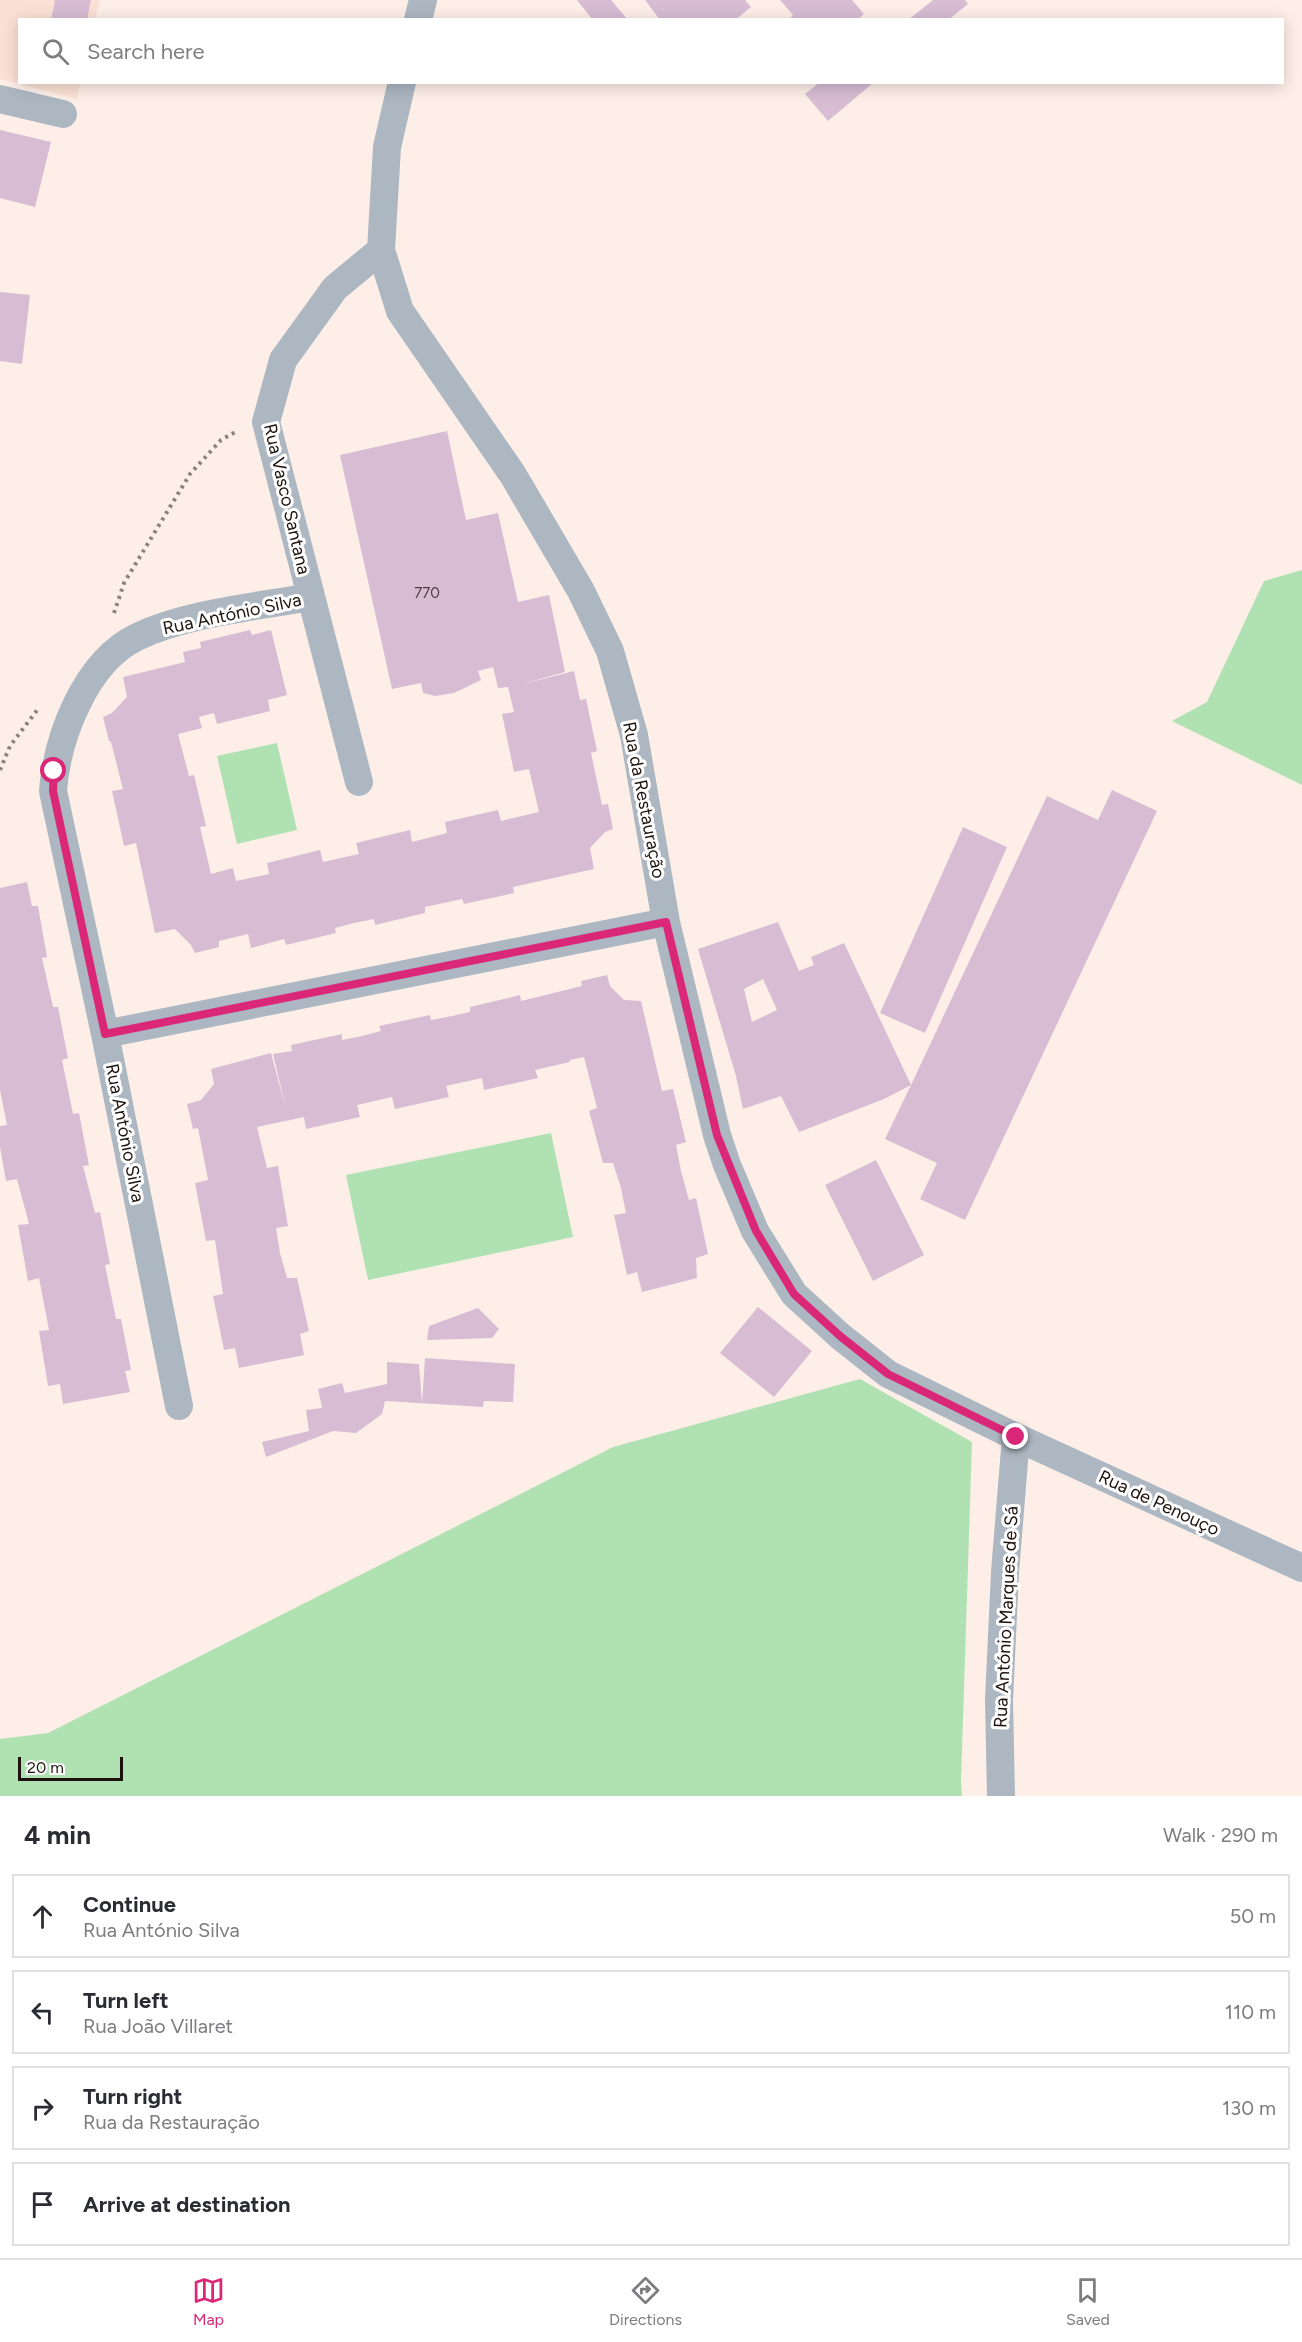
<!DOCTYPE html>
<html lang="en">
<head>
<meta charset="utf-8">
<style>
  body { margin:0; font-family:Figtree,sans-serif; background:#f7f7f7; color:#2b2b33 }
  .scale { position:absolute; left:18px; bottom:15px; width:105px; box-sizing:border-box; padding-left:6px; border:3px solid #1e120d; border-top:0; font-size:16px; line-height:21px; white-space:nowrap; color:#1e120d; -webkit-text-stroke:4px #fff; paint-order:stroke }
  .stop { position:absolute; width:18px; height:18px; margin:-14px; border:4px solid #db2777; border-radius:50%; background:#fff }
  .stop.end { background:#db2777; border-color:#fff; box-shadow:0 2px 6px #0008 }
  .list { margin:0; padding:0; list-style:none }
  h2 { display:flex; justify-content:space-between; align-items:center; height:78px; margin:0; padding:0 24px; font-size:26px }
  h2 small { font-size:20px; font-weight:400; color:#7c7c81 }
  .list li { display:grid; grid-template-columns:39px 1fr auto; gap:18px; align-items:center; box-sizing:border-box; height:84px; margin:0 12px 12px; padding:0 12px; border:2px solid #e1e1e2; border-radius:0px }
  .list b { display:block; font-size:22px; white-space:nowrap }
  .list p { margin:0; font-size:20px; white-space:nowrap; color:#7c7c81 }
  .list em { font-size:20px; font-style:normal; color:#7c7c81 }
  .icon { flex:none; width:33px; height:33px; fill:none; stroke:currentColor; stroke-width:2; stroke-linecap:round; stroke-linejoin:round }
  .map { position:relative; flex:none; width:1302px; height:1796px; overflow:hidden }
  .search { position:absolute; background:#fff; box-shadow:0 3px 15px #0003; left:18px; right:18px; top:18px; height:66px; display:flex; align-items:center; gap:15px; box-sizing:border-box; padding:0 21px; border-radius:0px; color:#7c7c81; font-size:22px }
  .sheet { height:462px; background:#fff }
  nav { display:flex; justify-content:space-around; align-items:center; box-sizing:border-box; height:84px; border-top:2px solid #e1e1e2; background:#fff; font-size:16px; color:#7c7c81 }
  nav a { display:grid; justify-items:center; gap:3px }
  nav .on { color:#db2777 }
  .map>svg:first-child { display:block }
</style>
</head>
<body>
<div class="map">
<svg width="1302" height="1796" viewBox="0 0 1302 1796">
  <rect width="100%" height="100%" fill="#fdefe8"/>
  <!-- built -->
  <path fill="#fbe1d5" d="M0 0H100L95 19 20 20V82L80 83 77 99 0 79Z"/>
  <!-- green -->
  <path fill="#afe1b2" d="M1302 570V785L1172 721 1207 702 1264 581Z
    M277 743 297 830 237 844 217 756Z
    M551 1133 573 1237 368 1280 346 1175Z
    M860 1379 972 1442 961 1782 962 1796H0V1739L48 1733 613 1447Z"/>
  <!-- building -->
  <path fill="#d7bcd4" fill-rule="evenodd" d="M55 0H91L87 20H51Z
    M577 0H611L628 20H593Z
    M645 0H745L751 7 735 20H660Z
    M780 0H852L864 14 857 20H788L793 15Z
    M933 0H965L968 4 948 20H908Z
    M820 82H874L828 121 805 94Z
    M0 130 51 142 35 207 0 198Z
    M0 292 30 295 22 364 0 361Z
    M447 431 466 520 498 513 518 602 549 595 565 672 519 685 574 671 580 700 586 699 597 751 591 753 602 805 608 804 613 829 605 832 590 848 594 869 513 887 514 893 464 904 462 899 425 907V913L375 925 374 919 354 923 335 928 336 933 286 945 284 939 251 948 248 934 219 941V947L195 953 191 945 175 929 155 933 136 843 124 846 112 791 123 789 111 742 109 741 103 717 112 713 127 697 123 677 185 662 183 652 201 648 200 642 250 630 252 635 271 630 287 695 268 700 270 711 217 724 214 713 199 717 202 728 178 734 189 776 194 775 206 826 200 827 211 874 233 868 236 881 269 874 267 863 320 850 323 862 359 854 356 843 410 830 412 842 447 833 445 822 498 810 501 821 539 812 529 769 514 772 502 714 514 712 508 687 498 688 493 667 478 671 481 680 454 693 435 696 423 693 421 683 392 689 340 455Z
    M1112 790 1157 811 965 1220 920 1199 937 1163 885 1139 911 1085 884 1099 799 1132 781 1096 743 1109 736 1076 698 949 778 922 799 971 814 965 811 957 844 943 911 1085 1047 796 1098 820ZM763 979 777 1010 752 1022 744 989Z
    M963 827 1007 847 925 1033 880 1013Z
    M27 882 32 906H38L47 957 42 958 53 1007H58L68 1058 62 1060 73 1114 79 1113 89 1165 83 1166 95 1213 100 1212 110 1264 105 1265 116 1319H121L131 1370 125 1371 130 1392 63 1404 60 1384 48 1386 39 1331 49 1330 39 1278 28 1281 18 1225 29 1224 17 1179 6 1181 0 1147V1126L7 1125 0 1090V888Z
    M607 975 610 986 624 1000 641 1001 662 1091 673 1089 686 1142 676 1145 681 1171 689 1200 696 1198 708 1254 696 1258 697 1278 642 1292 637 1272 627 1275 614 1215 626 1213 621 1188 613 1163H603L589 1111 597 1108 584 1057 570 1060V1062L535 1070 538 1078 484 1090 482 1078 446 1086 449 1097 395 1109 392 1097 357 1105 360 1117 306 1129 304 1117 257 1127 267 1168 278 1166 288 1226 276 1228 280 1253 287 1278H297L309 1331 300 1334 304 1355 239 1368 235 1348 224 1350 213 1296 223 1294 215 1240 206 1241 195 1183 208 1180 198 1128 193 1129 187 1104 201 1100 214 1084 211 1069 271 1053 286 1109 273 1054 292 1051 291 1045 342 1034V1040L362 1036 381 1031 379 1026 430 1015 431 1020 452 1016 470 1012V1007L520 995 521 1001 582 986 581 981Z
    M876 1160 924 1255 873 1281 825 1185Z
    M758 1307 812 1351 774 1397 720 1353Z
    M478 1308 499 1329 492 1338 427 1340 429 1326Z
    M425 1358 515 1364 513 1402 484 1401 483 1407 385 1401 382 1414 356 1433 333 1431 266 1457 262 1442 309 1431 306 1410 322 1408 318 1389 342 1383 345 1393 387 1384V1362L419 1364 422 1403Z"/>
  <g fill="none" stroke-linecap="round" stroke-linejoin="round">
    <!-- path -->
    <path stroke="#8d807a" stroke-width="4" stroke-dasharray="3 4.5" stroke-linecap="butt" d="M114 613 124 583 190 474 221 440 237 431
      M0 770 10 746 38 709"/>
    <!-- minor -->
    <path stroke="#acb7c2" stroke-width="28" d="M418 20 423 0
      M402 82 387 147 381 250 400 311 513 475 581 591 610 651 634 735 666 922 717 1135 727 1165 755 1231 794 1294 840 1336 888 1374 1016 1437 1302 1568
      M0 99 63 114
      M359 782 266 422 283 360 335 288 381 250
      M105 1034 666 922
      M179 1406 105 1034 53 791C57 738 85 662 137 637 187 613 255 607 310 597
      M1001 1796 999 1700 1005 1572 1016 1437"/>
  </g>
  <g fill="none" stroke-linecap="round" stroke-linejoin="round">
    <!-- route -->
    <path stroke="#db2777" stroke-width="8" d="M54 771 53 791 105 1034 666 922 717 1135 756 1231 794 1294 840 1336 888 1374 1016 1437"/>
  </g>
  <g text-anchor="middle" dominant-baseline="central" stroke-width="6" stroke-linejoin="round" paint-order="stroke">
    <!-- number labels -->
    <g font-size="15" fill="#4c3c3f">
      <text x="427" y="593">770</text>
    </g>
    <!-- street labels -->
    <g font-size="18" fill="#1e120d" stroke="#fff">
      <text transform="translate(287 499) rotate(77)">Rua Vasco Santana</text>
      <text transform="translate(232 614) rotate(-12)">Rua António Silva</text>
      <text transform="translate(644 800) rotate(79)">Rua da Restauração</text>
      <text transform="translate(125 1133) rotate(79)">Rua António Silva</text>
      <text transform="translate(1159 1503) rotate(25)">Rua de Penouço</text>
      <text transform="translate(1006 1617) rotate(-87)">Rua António Marques de Sá</text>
    </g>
  </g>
</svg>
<div class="scale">20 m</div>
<div class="stop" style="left:54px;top:771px"></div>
<div class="stop end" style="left:1016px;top:1437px"></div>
<div class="search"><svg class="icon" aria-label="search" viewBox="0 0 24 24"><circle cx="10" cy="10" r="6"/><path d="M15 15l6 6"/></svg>Search here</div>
</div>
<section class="sheet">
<h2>4 min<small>Walk · 290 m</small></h2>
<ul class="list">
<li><svg class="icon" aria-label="ahead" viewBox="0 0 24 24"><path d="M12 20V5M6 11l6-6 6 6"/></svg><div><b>Continue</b><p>Rua António Silva</p></div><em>50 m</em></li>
<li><svg class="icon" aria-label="left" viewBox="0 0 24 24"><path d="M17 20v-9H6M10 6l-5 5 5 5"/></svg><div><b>Turn left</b><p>Rua João Villaret</p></div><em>110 m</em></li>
<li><svg class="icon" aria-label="right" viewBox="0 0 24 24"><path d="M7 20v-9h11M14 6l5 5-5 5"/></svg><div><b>Turn right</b><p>Rua da Restauração</p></div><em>130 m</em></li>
<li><svg class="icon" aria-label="arrive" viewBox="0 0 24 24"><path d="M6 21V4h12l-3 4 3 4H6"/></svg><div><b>Arrive at destination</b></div></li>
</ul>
</section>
<nav>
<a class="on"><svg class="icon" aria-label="map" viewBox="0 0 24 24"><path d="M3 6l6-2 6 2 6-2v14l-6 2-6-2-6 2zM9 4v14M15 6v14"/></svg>Map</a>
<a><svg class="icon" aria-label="directions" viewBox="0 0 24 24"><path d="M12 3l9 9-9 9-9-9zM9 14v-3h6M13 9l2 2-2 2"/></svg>Directions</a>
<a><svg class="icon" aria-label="saved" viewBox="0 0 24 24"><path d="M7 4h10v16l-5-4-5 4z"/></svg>Saved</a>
</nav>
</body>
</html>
